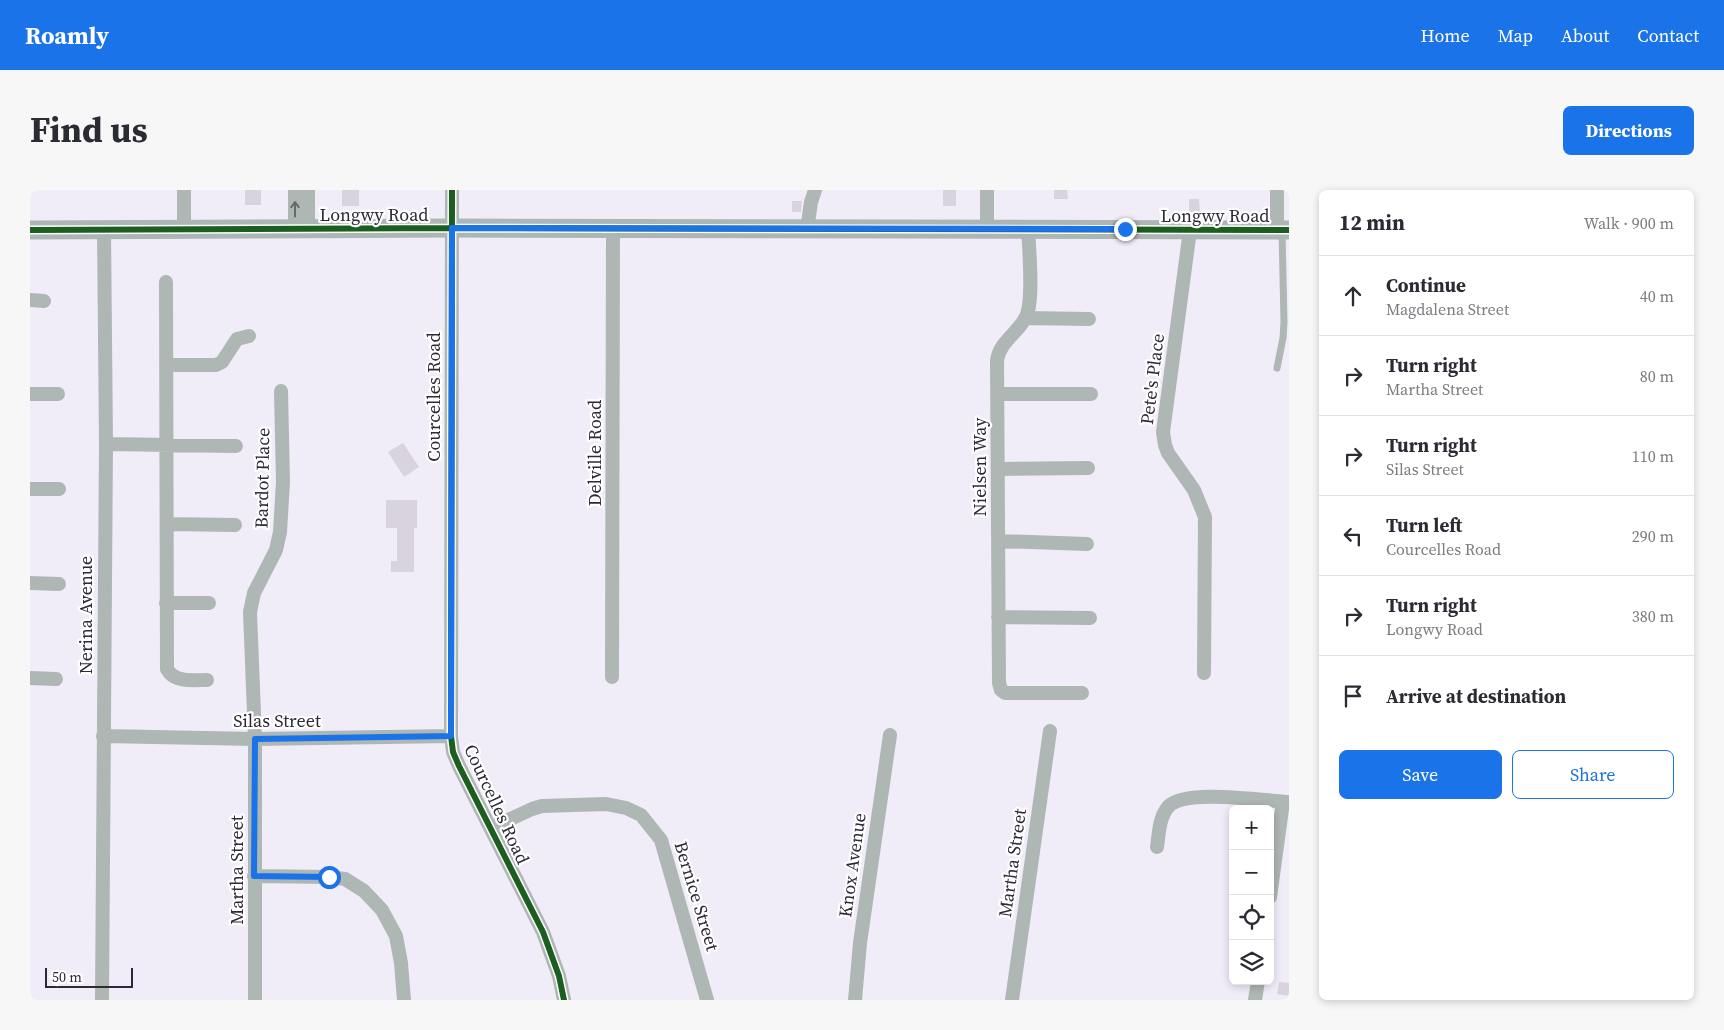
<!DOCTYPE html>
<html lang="en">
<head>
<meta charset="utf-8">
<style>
  body { margin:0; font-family:"Source Serif 4",serif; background:#f7f7f7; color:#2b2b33 }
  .controls { position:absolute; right:15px; bottom:15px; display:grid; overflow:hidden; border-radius:8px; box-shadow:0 2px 8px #0003 }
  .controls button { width:45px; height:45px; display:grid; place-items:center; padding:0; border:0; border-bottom:1px solid #e1e1e2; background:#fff; color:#2b2b33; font:25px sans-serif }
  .scale { position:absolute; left:15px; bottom:12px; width:88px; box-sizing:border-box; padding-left:5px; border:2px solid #2e2936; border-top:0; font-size:14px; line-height:18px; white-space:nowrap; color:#2e2936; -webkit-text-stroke:4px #fff; paint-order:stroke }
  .stop { position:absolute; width:15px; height:15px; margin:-11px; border:4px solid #1a73e8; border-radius:50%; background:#fff }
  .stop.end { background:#1a73e8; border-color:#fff; box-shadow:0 1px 5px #0008 }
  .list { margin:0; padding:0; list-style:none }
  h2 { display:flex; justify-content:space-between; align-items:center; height:65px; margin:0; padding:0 20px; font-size:21px }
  h2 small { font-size:16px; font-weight:400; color:#7c7c81 }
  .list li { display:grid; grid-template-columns:32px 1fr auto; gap:15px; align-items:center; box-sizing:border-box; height:80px; padding:0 20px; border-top:1px solid #e1e1e2 }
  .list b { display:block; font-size:19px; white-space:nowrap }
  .list p { margin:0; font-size:16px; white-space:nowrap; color:#7c7c81 }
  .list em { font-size:16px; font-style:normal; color:#7c7c81 }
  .actions { display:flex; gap:10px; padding:15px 20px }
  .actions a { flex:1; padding:11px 0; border:1px solid #1a73e8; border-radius:8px; text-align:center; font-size:18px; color:#1a73e8 }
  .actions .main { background:#1a73e8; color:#fff }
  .icon { flex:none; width:28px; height:28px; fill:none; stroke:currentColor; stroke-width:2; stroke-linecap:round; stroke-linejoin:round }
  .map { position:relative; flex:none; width:1259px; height:810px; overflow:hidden; border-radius:8px }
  header { display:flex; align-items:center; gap:30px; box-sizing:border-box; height:70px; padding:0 25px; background:#1a73e8; color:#fff }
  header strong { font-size:24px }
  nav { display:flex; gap:28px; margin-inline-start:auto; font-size:18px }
  .intro { display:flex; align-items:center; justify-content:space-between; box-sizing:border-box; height:120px; padding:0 30px }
  h1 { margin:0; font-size:35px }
  .button { padding:12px 22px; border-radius:8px; background:#1a73e8; color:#fff; font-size:18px; font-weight:700 }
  main { display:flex; gap:30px; padding:0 30px }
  aside { flex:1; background:#fff; border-radius:8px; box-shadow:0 2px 8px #0003 }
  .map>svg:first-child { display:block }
</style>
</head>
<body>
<header>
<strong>Roamly</strong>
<nav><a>Home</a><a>Map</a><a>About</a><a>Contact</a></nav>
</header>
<div class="intro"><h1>Find us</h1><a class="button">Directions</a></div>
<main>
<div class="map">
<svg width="1259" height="810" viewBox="0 0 1259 810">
  <rect width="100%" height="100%" fill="#f0edf8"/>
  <!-- building -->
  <path fill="#d8d3dd" d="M215 0H231V15H215Z
    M312 0H329V16H312Z
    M913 0H926V16H913Z
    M1024 0H1037L1038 9H1024Z
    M1159 9H1169L1170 23H1159Z
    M762 11H772L771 22H762Z
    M373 253 389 277 374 287 358 262Z
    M356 310H387V338H384V382H361V371H367V338H356Z
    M1249 792 1259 793V806L1247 804Z"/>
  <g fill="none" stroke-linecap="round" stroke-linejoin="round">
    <!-- lane -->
    <path stroke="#aeb7b4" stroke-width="7" d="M1247 178 1253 148 1254 132 1252 41"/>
    <!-- street -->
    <path stroke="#aeb7b4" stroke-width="14" d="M154 0V39
      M265 0V39
      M278 0V39
      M422 0 421 546 423 562 429 576 513 742 529 786 534 810
      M1247 0V40
      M998 39C999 59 1004 110 996 127 988 143 969 152 967 171L969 493 971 500 975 503H1052
      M777 40 781 12 785 0
      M957 40V0
      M1160 40 1133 242 1135 255 1138 263 1164 300 1175 327 1174 483
      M136 92 137 479C144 493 164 490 177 490
      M0 110 14 111
      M995 128 1059 129
      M137 175H186L192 172 207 149 219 146
      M0 204H28
      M967 204H1061
      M76 254 206 256
      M968 279 1058 278
      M0 299H29
      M137 334 205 335
      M968 351 1057 354
      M0 393 29 394
      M136 413H179
      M968 427 1060 428
      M582 487 583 40
      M0 488 26 489
      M73 546 225 549 421 546
      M461 638 502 619 512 616 576 614 596 618 611 625 631 650 677 810
      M1127 657C1129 643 1129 628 1138 617 1153 598 1235 611 1259 612
      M224 686 299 687 315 689 334 701 352 720 366 746 371 773 374 810
      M1240 707 1253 612
      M72 810 76 254 74 39
      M225 810V549L220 422 224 403 246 360 250 342 253 292 251 201
      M825 810 830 753 860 545
      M982 810 1020 541
      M1225 810 1228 791"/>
    <!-- secondary -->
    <path stroke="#acb6b4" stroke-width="19" d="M0 40 422 38 1259 40"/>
    <defs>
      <path id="cycleway" d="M422 0 421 546 423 562 429 576 513 742 529 786 534 810
        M0 40 422 38 1259 40"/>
    </defs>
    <!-- cycleway casing -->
    <use href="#cycleway" stroke="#fff" stroke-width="9"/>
    <!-- cycleway -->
    <use href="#cycleway" stroke="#1b5e20" stroke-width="6"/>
  </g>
  <!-- one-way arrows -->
  <defs><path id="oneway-shaft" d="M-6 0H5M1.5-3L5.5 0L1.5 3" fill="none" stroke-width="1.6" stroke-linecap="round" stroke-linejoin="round" transform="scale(1.25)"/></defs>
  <use stroke="#68696f" href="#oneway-shaft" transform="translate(265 19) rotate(-90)"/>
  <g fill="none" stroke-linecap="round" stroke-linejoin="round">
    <!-- route -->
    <path stroke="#1a73e8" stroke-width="6" d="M299 687 224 686 225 549 421 546 422 38 1095 39"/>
  </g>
  <g text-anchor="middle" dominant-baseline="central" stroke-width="4.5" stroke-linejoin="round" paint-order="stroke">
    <!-- street labels -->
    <g font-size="18" fill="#2e2936" stroke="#fff">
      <text x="344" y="24">Longwy Road</text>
      <text x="1185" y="25">Longwy Road</text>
      <text transform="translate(1122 189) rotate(-83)">Pete's Place</text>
      <text transform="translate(403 207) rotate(-90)">Courcelles Road</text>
      <text transform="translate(564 263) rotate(-90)">Delville Road</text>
      <text transform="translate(949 277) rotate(-90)">Nielsen Way</text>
      <text transform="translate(232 288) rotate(-89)">Bardot Place</text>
      <text transform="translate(55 425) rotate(-90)">Nerina Avenue</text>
      <text x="247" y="530">Silas Street</text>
      <text transform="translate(467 614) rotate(65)">Courcelles Road</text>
      <text transform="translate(982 673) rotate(-82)">Martha Street</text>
      <text transform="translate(822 675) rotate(-82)">Knox Avenue</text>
      <text transform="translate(206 680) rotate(-90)">Martha Street</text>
      <text transform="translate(667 706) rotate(73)">Bernice Street</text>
    </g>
  </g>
</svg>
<div class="controls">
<button>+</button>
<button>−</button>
<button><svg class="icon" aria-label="locate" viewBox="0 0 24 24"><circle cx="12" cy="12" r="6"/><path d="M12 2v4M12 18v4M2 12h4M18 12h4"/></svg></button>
<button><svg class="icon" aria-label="layers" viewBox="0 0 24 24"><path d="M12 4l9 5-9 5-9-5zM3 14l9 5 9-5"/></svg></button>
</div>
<div class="scale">50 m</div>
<div class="stop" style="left:299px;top:687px"></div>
<div class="stop end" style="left:1095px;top:39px"></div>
</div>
<aside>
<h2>12 min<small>Walk · 900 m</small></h2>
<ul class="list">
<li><svg class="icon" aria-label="ahead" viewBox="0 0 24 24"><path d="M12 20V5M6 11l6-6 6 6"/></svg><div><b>Continue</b><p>Magdalena Street</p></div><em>40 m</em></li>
<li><svg class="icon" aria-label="right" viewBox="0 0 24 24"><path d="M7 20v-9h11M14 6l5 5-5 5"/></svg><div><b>Turn right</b><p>Martha Street</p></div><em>80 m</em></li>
<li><svg class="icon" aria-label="right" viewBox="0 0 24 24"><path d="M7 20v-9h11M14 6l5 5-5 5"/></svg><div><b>Turn right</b><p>Silas Street</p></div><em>110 m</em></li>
<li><svg class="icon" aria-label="left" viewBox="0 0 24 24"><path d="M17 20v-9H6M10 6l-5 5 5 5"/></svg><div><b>Turn left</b><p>Courcelles Road</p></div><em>290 m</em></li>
<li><svg class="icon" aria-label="right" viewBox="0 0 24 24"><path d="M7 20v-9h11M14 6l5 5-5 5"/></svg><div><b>Turn right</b><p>Longwy Road</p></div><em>380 m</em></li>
<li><svg class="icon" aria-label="arrive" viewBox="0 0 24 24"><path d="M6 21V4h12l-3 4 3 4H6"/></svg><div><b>Arrive at destination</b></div></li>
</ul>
<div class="actions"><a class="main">Save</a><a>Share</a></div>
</aside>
</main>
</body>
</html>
